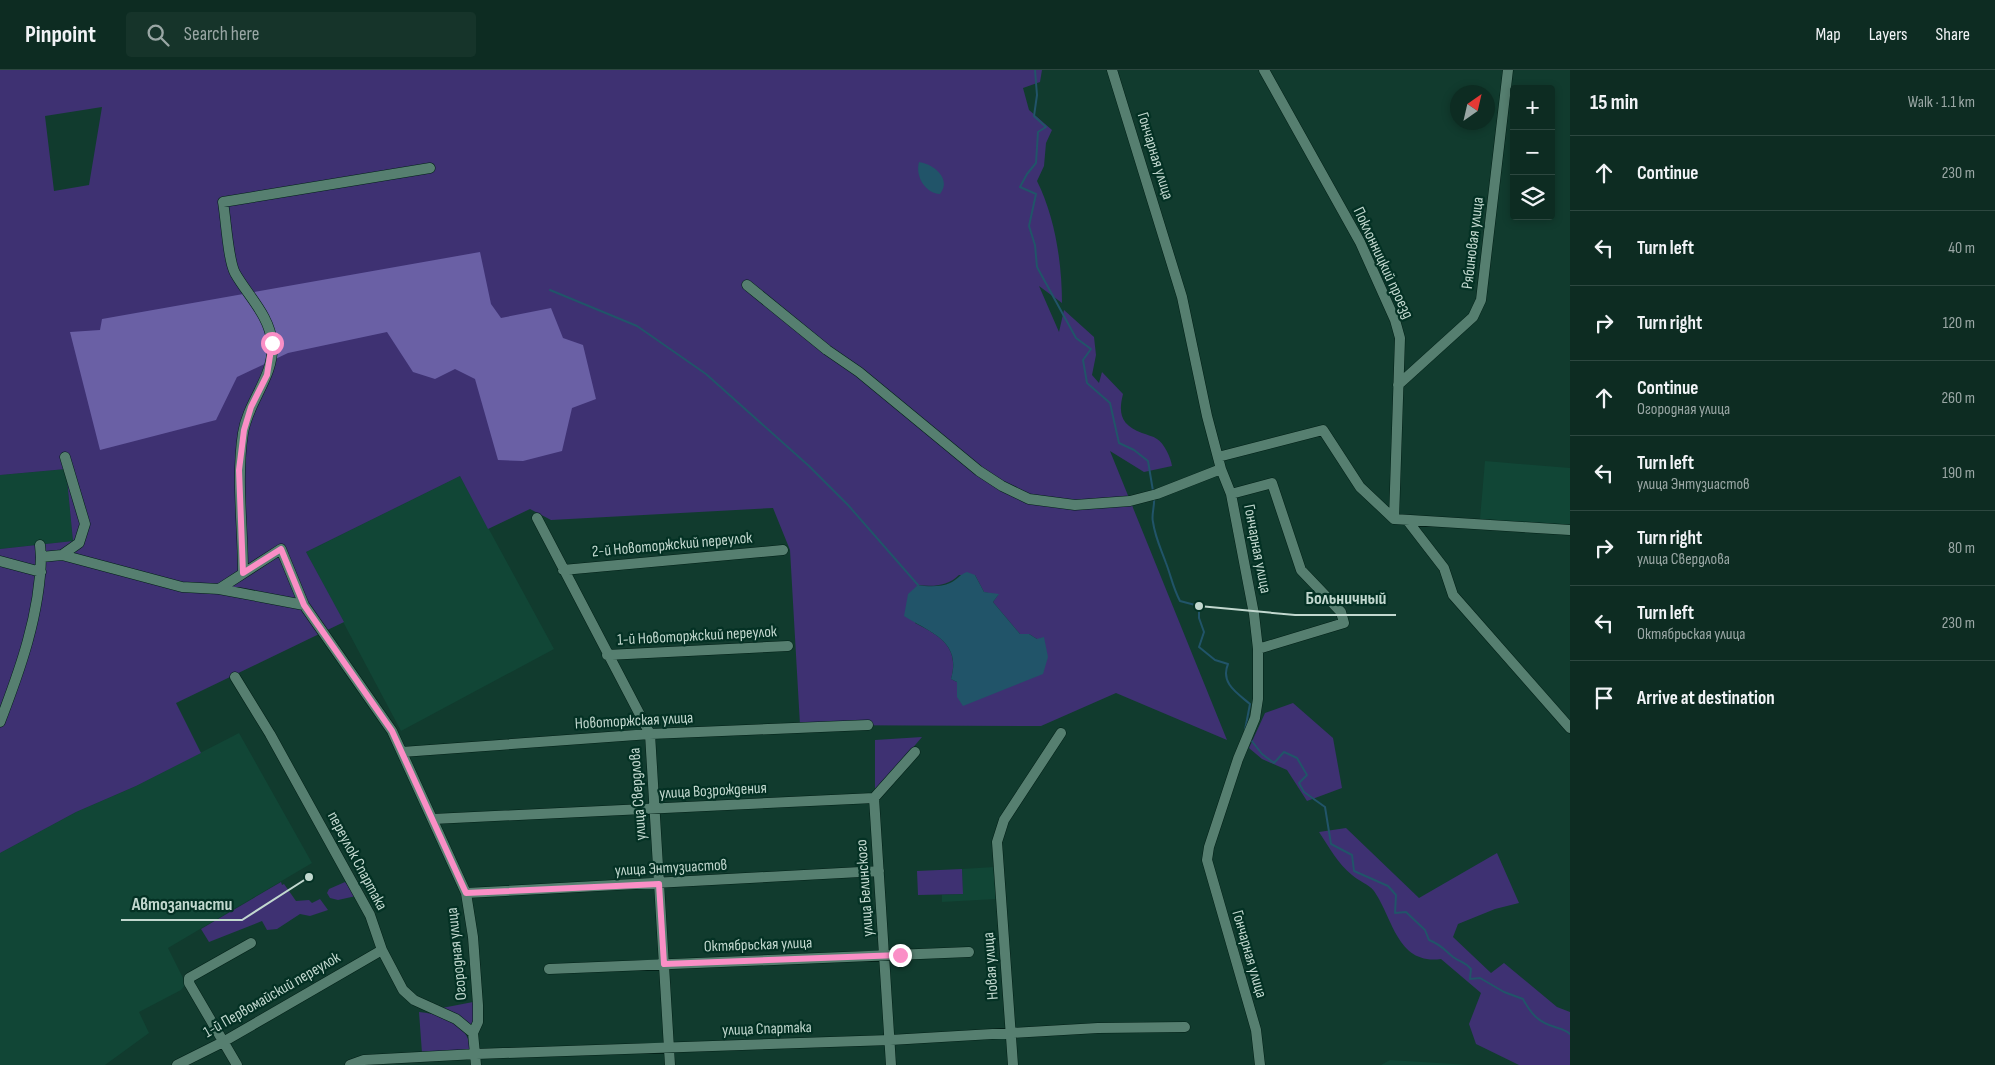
<!DOCTYPE html>
<html lang="en">
<head>
<meta charset="utf-8">
<style>
  body { margin:0; font-family:"Sofia Sans Condensed",sans-serif; background:#16342a; color:#f1f3f6 }
  .controls { position:absolute; right:15px; top:15px; display:grid; overflow:hidden; border-radius:5px; box-shadow:0 2px 8px #0003 }
  .controls button { width:45px; height:45px; display:grid; place-items:center; padding:0; border:0; border-bottom:1px solid #2d4840; background:#0d2c22; color:#f1f3f6; font:25px sans-serif }
  .compass { position:absolute; left:1450px; top:15px; width:45px; height:45px; border-radius:50%; background:#0d2c22; box-shadow:0 2px 8px #0003; rotate:34deg }
  .stop { position:absolute; width:15px; height:15px; margin:-11px; border:4px solid #fa8fc6; border-radius:50%; background:#fff }
  .stop.end { background:#fa8fc6; border-color:#fff; box-shadow:0 1px 5px #0008 }
  .list { margin:0; padding:0; list-style:none }
  h2 { display:flex; justify-content:space-between; align-items:center; height:65px; margin:0; padding:0 20px; font-size:21px }
  h2 small { font-size:16px; font-weight:400; color:#9aa7a5 }
  .list li { display:grid; grid-template-columns:32px 1fr auto; gap:15px; align-items:center; box-sizing:border-box; height:75px; padding:0 20px; border-top:1px solid #2d4840 }
  .list b { display:block; font-size:19px; white-space:nowrap }
  .list p { margin:0; font-size:16px; white-space:nowrap; color:#9aa7a5 }
  .list em { font-size:16px; font-style:normal; color:#9aa7a5 }
  .icon { flex:none; width:28px; height:28px; fill:none; stroke:currentColor; stroke-width:2; stroke-linecap:round; stroke-linejoin:round }
  .map { position:relative; flex:none; width:1570px; height:995px; overflow:hidden }
  header { display:flex; align-items:center; gap:30px; box-sizing:border-box; height:70px; padding:0 25px; background:#0d2c22; border-bottom:1px solid #2d4840 }
  header strong { font-size:24px }
  nav { display:flex; gap:28px; margin-inline-start:auto; font-size:18px }
  .search { width:350px; height:45px; background:#16342a; display:flex; align-items:center; gap:12px; box-sizing:border-box; padding:0 18px; border-radius:5px; color:#9aa7a5; font-size:19px }
  main { display:flex }
  aside { flex:1; background:#0d2c22 }
  .map>svg:first-child { display:block }
</style>
</head>
<body>
<header>
<strong>Pinpoint</strong>
<div class="search"><svg class="icon" aria-label="search" viewBox="0 0 24 24"><circle cx="10" cy="10" r="6"/><path d="M15 15l6 6"/></svg>Search here</div>
<nav><a>Map</a><a>Layers</a><a>Share</a></nav>
</header>
<main>
<div class="map">
<svg width="1570" height="995" viewBox="0 0 1570 995">
  <rect width="100%" height="100%" fill="#113b2e"/>
  <!-- built -->
  <path fill="#114636" d="M1485 391 1570 398V457L1480 449Z
    M66 399 73 471 0 479V405Z
    M460 406 554 579 401 661 306 482Z
    M239 663 312 793 168 878 186 914 181 920 139 942 149 963 105 995H0V783L76 742 136 716Z
    M994 797 996 829 942 832V825L963 824 962 799Z
    M1390 990 1470 995H1381Z"/>
  <!-- green -->
  <path fill="#3e3172" fill-rule="evenodd" d="M0 0H1042L1040 12 1023 18 1029 40 1052 60 1046 73 1044 96 1037 111C1055 147 1062 193 1062 233L1039 216 1059 262 1064 240 1094 267 1096 285 1092 305 1099 313 1102 302 1123 324C1118 344 1121 355 1142 363 1147 365 1153 366 1157 369 1164 373 1171 388 1172 396L1144 402 1110 381 1227 670 1116 623 1041 656 800 655 790 480 773 438 551 450 530 439 488 459 460 406 306 482 344 552 176 633 201 683 136 716 76 742 0 783V479L73 471 66 399 0 405ZM102 37 89 115 54 121 45 46ZM959 505H975L984 522 998 525 993 532 1020 564H1029L1037 569 957 627V612L951 609C960 577 940 566 915 553L918 515C933 517 948 516 959 505Z
    M1293 633 1333 668 1342 718 1307 731 1287 700 1262 689 1249 678 1265 643Z
    M922 667 875 722V670Z
    M1346 758 1419 828 1497 783 1519 833 1495 839 1458 854 1453 867 1491 903 1504 893 1557 937 1570 942V995H1519L1476 974 1469 954 1481 923 1441 889C1397 895 1393 848 1374 821 1369 814 1358 811 1352 805 1338 794 1329 777 1319 762Z
    M962 799 963 824 918 825 917 801Z
    M281 812 282 815 284 814 296 831 309 830 312 833 320 829 328 840 310 846 300 844 277 859 267 860 262 851 209 872 201 859Z
    M345 812 356 826 338 830 330 828 327 823 329 819Z
    M473 932 477 952 470 958 442 938Z
    M419 942C441 944 468 953 470 978L468 982 422 983Z"/>
  <!-- forest -->
  <path fill="#6a60a5" d="M480 182 491 234 501 248 551 238 563 268 583 275 596 329 572 338 562 381 523 391 498 390 475 309 455 299 435 309 413 302 387 262 288 283 237 307 216 350 100 380 70 262 100 260 102 249Z"/>
  <!-- water -->
  <path fill="#215469" d="M919 92C934 94 952 109 940 124 925 123 915 106 919 92Z
    M967 502 975 505 984 522 999 524 993 532 1020 564H1029L1037 569 1044 567 1048 587 1043 604 963 636 957 627V612L951 609C962 571 931 563 904 546L908 524 918 515C928 517 942 517 950 513 957 510 960 504 967 502Z"/>
  <g fill="none" stroke-linecap="round" stroke-linejoin="round">
    <!-- stream -->
    <path stroke="#215469" stroke-width="2" d="M1035 0 1037 25 1034 46 1046 57 1038 62 1036 93 1027 104 1020 117 1036 124 1029 156 1035 175 1037 197 1076 268 1091 279 1083 290 1087 313 1110 333 1119 373 1134 380 1148 391 1153 421
      M550 220 637 256 706 304 809 396 848 435 918 515
      M1154 428C1155 436 1151 445 1153 452 1155 467 1161 479 1166 493 1171 506 1173 518 1180 531L1199 536V548L1204 562 1199 577 1215 590 1228 594C1220 613 1237 623 1250 634L1245 660
      M1251 670 1262 684 1274 693 1284 682 1297 688 1307 705 1299 713 1304 722 1325 737 1331 774 1352 785 1354 801 1388 816 1396 825 1395 843 1406 842 1425 860 1429 870C1442 875 1444 880 1453 887 1460 892 1465 892 1471 899L1470 909 1480 908 1504 922 1523 929C1531 944 1538 952 1555 957 1561 959 1566 960 1570 964"/>
    <defs>
      <path id="minor" d="M1112 0 1182 227 1207 346 1221 399 1231 424 1254 544 1258 579V629L1255 648 1238 689 1209 777 1207 790 1256 960 1260 995
        M1264 0 1360 172 1395 250 1400 268 1394 449
        M747 215 827 280 859 302 979 401 1002 416 1029 429 1075 435 1130 431 1157 424 1221 399
        M1398 315 1473 247 1481 230 1508 0
        M1218 387 1323 360 1360 417 1394 449 1570 460
        M1231 424 1272 413 1301 500 1341 542 1344 553 1258 579
        M537 448 650 664 670 995
        M1407 450 1444 498 1453 525 1570 658
        M40 475 41 487
        M62 485 79 473 85 454 65 387
        M0 491 41 502
        M563 500 783 480
        M243 503C243 456 236 409 243 363 248 331 275 306 272 273 270 246 248 226 235 203 228 190 226 149 223 132L430 98
        M219 519 304 535
        M607 585 788 576
        M235 607 270 664 370 845 382 880 403 920 414 930 456 949 473 963
        M0 652C20 600 40 544 41 487L62 485 182 517 219 519 281 479 304 535 392 661 466 823 473 867 478 935V952L473 963 476 995
        M402 682 650 664 868 655
        M874 728 891 995
        M433 749 874 728 915 682
        M466 823 879 801
        M549 899 969 882
        M177 995 223 972 382 880
        M237 995 189 913V908L251 873
        M350 995 364 990 476 984 890 970 1098 958 1185 957
        M1013 995 997 772 1004 750 1061 663"/>
    </defs>
    <!-- minor casing -->
    <use href="#minor" stroke="#022017" stroke-width="11"/>
    <!-- minor -->
    <use href="#minor" stroke="#567f70" stroke-width="10"/>
  </g>
  <g fill="none" stroke-linecap="round" stroke-linejoin="round">
    <!-- route -->
    <path stroke="#fa8fc6" stroke-width="6" d="M272 273 267 305 251 337 244 360 239 400 243 503 281 479 304 535 392 661 466 823 659 814 664 894 900 885"/>
  </g>
  <g text-anchor="middle" dominant-baseline="central" stroke-width="4.5" stroke-linejoin="round" paint-order="stroke">
    <!-- street labels -->
    <g font-size="16" fill="#c2d8cf" stroke="#043124">
      <text transform="translate(1155 86) rotate(73)">Гончарная улица</text>
      <text transform="translate(1473 173) rotate(-83)">Рябиновая улица</text>
      <text transform="translate(1383 193) rotate(65)">Поклонницкий проезд</text>
      <text transform="translate(672 475) rotate(-5)">2-й Новоторжский переулок</text>
      <text transform="translate(1257 479) rotate(79)">Гончарная улица</text>
      <text transform="translate(697 566) rotate(-3)">1-й Новоторжский переулок</text>
      <text transform="translate(634 651) rotate(-3)">Новоторжская улица</text>
      <text transform="translate(713 721) rotate(-3)">улица Возрождения</text>
      <text transform="translate(638 724) rotate(-94)">улица Свердлова</text>
      <text transform="translate(357 791) rotate(62)">переулок Спартака</text>
      <text transform="translate(671 798) rotate(-3)">улица Энтузиастов</text>
      <text transform="translate(865 818) rotate(-94)">улица Белинского</text>
      <text transform="translate(758 875) rotate(-2)">Октябрьская улица</text>
      <text transform="translate(457 884) rotate(-96)">Огородная улица</text>
      <text transform="translate(1249 884) rotate(74)">Гончарная улица</text>
      <text transform="translate(991 896) rotate(-94)">Новая улица</text>
      <text transform="translate(272 925) rotate(-30)">1-й Первомайский переулок</text>
      <text transform="translate(767 959) rotate(-2)">улица Спартака</text>
    </g>
  </g>
  <!-- callouts -->
  <path fill="none" stroke="#c2d8cf" stroke-width="2" d="M1199 536L1295 545H1396M309 807L242 850H121"/>
  <g fill="#c2d8cf" stroke="#043124" stroke-width="2">
    <circle cx="1199" cy="536" r="5"/>
    <circle cx="309" cy="807" r="5"/>
  </g>
  <g font-size="18" text-anchor="middle" font-weight="bold" fill="#c2d8cf" stroke="#043124" stroke-width="4.5" stroke-linejoin="round" paint-order="stroke">
    <text x="1346" y="534">Больничный</text>
    <text x="182" y="840">Автозапчасти</text>
  </g>
</svg>
<div class="controls">
<button>+</button>
<button>−</button>
<button><svg class="icon" aria-label="layers" viewBox="0 0 24 24"><path d="M12 4l9 5-9 5-9-5zM3 14l9 5 9-5"/></svg></button>
</div>
<svg class="compass" viewBox="-18 -18 36 36"><path d="M0-13l5 13h-10z" fill="#e53935"/><path d="M0 13l5-13h-10z" fill="#9aa7a5"/></svg>
<div class="stop" style="left:272px;top:273px"></div>
<div class="stop end" style="left:900px;top:885px"></div>
</div>
<aside>
<h2>15 min<small>Walk · 1.1 km</small></h2>
<ul class="list">
<li><svg class="icon" aria-label="ahead" viewBox="0 0 24 24"><path d="M12 20V5M6 11l6-6 6 6"/></svg><div><b>Continue</b></div><em>230 m</em></li>
<li><svg class="icon" aria-label="left" viewBox="0 0 24 24"><path d="M17 20v-9H6M10 6l-5 5 5 5"/></svg><div><b>Turn left</b></div><em>40 m</em></li>
<li><svg class="icon" aria-label="right" viewBox="0 0 24 24"><path d="M7 20v-9h11M14 6l5 5-5 5"/></svg><div><b>Turn right</b></div><em>120 m</em></li>
<li><svg class="icon" aria-label="ahead" viewBox="0 0 24 24"><path d="M12 20V5M6 11l6-6 6 6"/></svg><div><b>Continue</b><p>Огородная улица</p></div><em>260 m</em></li>
<li><svg class="icon" aria-label="left" viewBox="0 0 24 24"><path d="M17 20v-9H6M10 6l-5 5 5 5"/></svg><div><b>Turn left</b><p>улица Энтузиастов</p></div><em>190 m</em></li>
<li><svg class="icon" aria-label="right" viewBox="0 0 24 24"><path d="M7 20v-9h11M14 6l5 5-5 5"/></svg><div><b>Turn right</b><p>улица Свердлова</p></div><em>80 m</em></li>
<li><svg class="icon" aria-label="left" viewBox="0 0 24 24"><path d="M17 20v-9H6M10 6l-5 5 5 5"/></svg><div><b>Turn left</b><p>Октябрьская улица</p></div><em>230 m</em></li>
<li><svg class="icon" aria-label="arrive" viewBox="0 0 24 24"><path d="M6 21V4h12l-3 4 3 4H6"/></svg><div><b>Arrive at destination</b></div></li>
</ul>
</aside>
</main>
</body>
</html>
